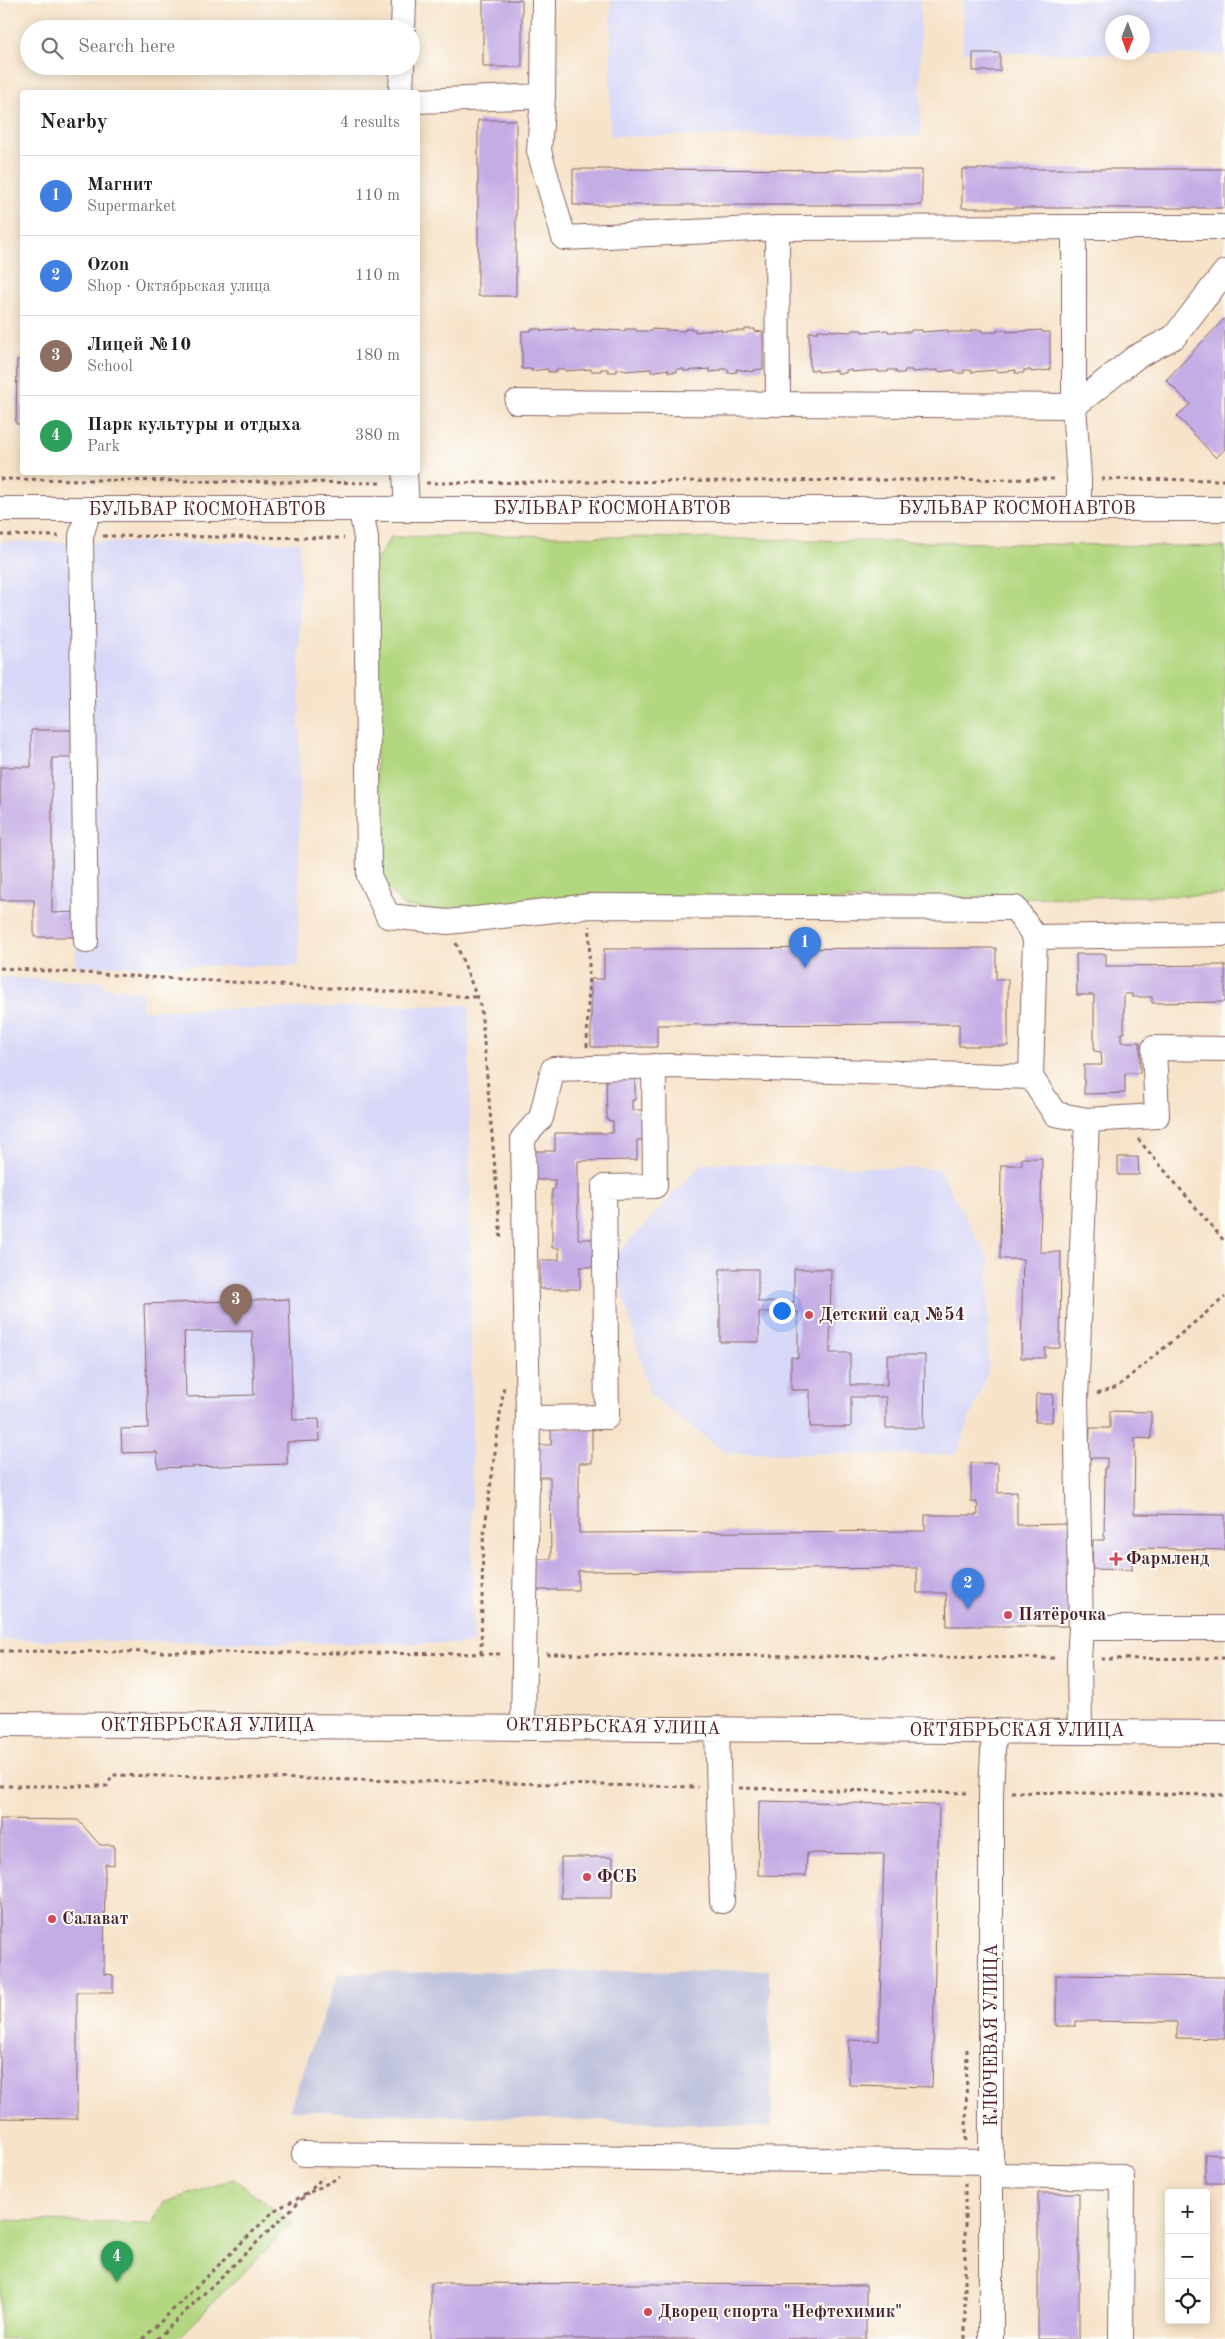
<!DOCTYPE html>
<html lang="en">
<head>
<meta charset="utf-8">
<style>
  body { margin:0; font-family:"Old Standard TT",serif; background:#f2f2f2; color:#202124 }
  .controls { position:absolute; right:15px; bottom:15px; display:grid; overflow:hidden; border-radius:5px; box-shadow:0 2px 12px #0003 }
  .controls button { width:45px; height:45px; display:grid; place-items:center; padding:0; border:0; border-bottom:1px solid #e0e0e0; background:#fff; color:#202124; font:25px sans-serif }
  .compass { position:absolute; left:1105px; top:15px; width:45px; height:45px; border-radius:50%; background:#fff; box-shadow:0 2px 12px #0003; rotate:181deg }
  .you { position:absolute; left:781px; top:1310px; width:18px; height:18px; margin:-12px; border:4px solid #fff; border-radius:50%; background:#1a73e8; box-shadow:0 0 0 8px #1a73e833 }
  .badge { display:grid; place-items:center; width:32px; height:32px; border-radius:50%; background:#d1495b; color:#fff; font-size:16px; font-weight:700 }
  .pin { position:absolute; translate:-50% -41px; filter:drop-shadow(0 1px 2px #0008) }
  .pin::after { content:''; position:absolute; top:26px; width:18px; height:15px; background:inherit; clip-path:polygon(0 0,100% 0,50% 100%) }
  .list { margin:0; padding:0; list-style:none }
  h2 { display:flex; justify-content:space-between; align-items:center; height:65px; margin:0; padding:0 20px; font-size:21px }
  h2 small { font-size:16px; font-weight:400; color:#757577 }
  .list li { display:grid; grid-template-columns:32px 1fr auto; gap:15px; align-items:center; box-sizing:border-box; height:80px; padding:0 20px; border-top:1px solid #e0e0e0 }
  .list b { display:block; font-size:19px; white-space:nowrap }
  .list p { margin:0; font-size:16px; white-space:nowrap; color:#757577 }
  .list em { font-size:16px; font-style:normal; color:#757577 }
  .icon { flex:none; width:28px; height:28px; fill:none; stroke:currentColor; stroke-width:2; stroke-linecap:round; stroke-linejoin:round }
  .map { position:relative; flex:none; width:1225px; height:2339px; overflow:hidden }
  .search { position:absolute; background:#fff; box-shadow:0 2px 12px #0003; left:20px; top:20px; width:400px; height:55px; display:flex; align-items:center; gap:12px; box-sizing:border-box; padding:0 18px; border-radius:28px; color:#757577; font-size:19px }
  .panel { position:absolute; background:#fff; box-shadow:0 2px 12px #0003; left:20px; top:90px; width:400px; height:385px; border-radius:5px }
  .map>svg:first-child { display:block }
</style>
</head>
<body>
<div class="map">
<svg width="1225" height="2339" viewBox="0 0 1225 2339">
  <rect width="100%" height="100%" fill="#fdfcf7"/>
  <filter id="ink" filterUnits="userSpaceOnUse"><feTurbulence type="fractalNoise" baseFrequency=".02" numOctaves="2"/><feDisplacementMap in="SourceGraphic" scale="10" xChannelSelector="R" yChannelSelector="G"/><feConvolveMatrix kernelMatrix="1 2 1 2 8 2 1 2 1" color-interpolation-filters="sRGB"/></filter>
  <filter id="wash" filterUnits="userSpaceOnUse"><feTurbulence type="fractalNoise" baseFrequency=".0096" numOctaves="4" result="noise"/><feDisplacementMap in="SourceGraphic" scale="20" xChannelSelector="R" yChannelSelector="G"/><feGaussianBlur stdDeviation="1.12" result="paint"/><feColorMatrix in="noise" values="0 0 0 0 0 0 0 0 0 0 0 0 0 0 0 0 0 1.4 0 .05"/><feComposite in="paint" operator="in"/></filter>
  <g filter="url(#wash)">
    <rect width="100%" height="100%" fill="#f6e3c9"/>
    <!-- built -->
    <path fill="#d7d7f8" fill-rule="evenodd" d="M611 0H920L921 136H610Z
      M963 0H1225V55L963 52ZM1142 22V52H1112V22Z
      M0 542H300L299 966H76V937H34V900H0Z
      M0 977 104 982 103 988 142 991 143 1010 469 1005 473 1644 0 1640Z
      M703 1163 939 1169 989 1259 988 1371 956 1455 726 1453 650 1395 613 1258Z"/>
    <!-- industrial -->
    <path fill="#bfc2dd" d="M769 1970 772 2127 289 2110 339 1973Z"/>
    <!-- green -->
    <path fill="#b2d780" stroke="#7e7b56" d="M503 535 1225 547V895L529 904 472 913 403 906 380 879 370 571 391 537Z
      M234 2179 292 2223 177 2339H0V2220L153 2224 163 2203Z"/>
    <g id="blocks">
      <!-- building -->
      <path fill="#c4ace5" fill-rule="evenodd" d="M483 0H522V67H483Z
        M973 53H1000V71H973Z
        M478 120H516V296H478Z
        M573 169 922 170V205H573Z
        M962 169H1225V208H962Z
        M1225 318V449L1216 458 1177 416 1190 404 1166 380Z
        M531 329H541V331L575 329V331H592V329L625 331V329H636V331H651V329L685 331V329H695V332L721 329V331H745V329H755V332L763 331V369L754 370V372L736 369 737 372 728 373V369H721V371L710 372V369L684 371V369H677V372H668V369L651 372V369L625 371 624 369H617V372H608V369H601V371H591V369L565 371V369H557V372H548V369L531 371V369H522V331H531Z
        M818 330 852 332V330H862V332L888 330V332H911V330H922V332L948 330V332H971V330H982V332H997V330H1007V332L1042 330V332H1050V370L1031 372V370H1024V373H1015L1016 370 997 372V370L971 372V370H964V373H955V370L938 372V370L912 372V370H905L904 373H896V370H888V372H878V370L852 372V370H846V373H837V370L818 372V370H810L809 332H818Z
        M17 360H22V424H16Z
        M31 730H78V758H52V913L81 912V937H34V900H0V767H31Z
        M996 948V979H1008V1046H959V1024L657 1025V1047H591V979H604V949Z
        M1076 954H1106V966L1225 965V1002L1152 1003V997H1132V994H1124V1033H1121V1042H1140V1073H1125V1093L1084 1094V1065H1102L1101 1052 1094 1051V995H1077Z
        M606 1078H635V1100H632V1110H653V1140H637V1160L578 1161V1239H597V1267H580V1289H540V1260H559V1248H552V1189H555V1180H535V1151H555V1133H613V1121L607 1120Z
        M1118 1157H1138L1139 1175H1118Z
        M1022 1158H1042L1040 1252H1061L1060 1348H1045V1358H1021L1023 1259H1000L1001 1165H1022Z
        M720 1269H758V1302H794V1269H831L830 1353H850V1385H887V1355H925L924 1428H886V1397H851V1427H810V1390H791V1357L798 1358V1312H759V1342H720Z
        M289 1299 293 1420 319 1419 320 1441 287 1442V1464L158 1468 157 1452 122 1453 121 1429 148 1428 144 1304ZM252 1331 254 1395 186 1397 184 1332Z
        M1036 1394H1053L1052 1422H1035Z
        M1110 1411 1151 1412V1439L1135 1438 1134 1514 1225 1515V1550L1132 1548V1570L1092 1569 1093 1540H1104L1105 1467H1107V1458H1089L1090 1428H1110Z
        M551 1429H592V1463H579V1533L925 1531V1515H978L977 1502H971V1463H998V1493L1017 1492V1525L1071 1524 1072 1626H947L946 1593H917V1568L578 1571V1590H533L532 1559H551L550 1477H533V1445H551Z
        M759 1801 939 1805 932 2087 849 2085V2040L879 2041 884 1854 807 1853 806 1876 758 1875Z
        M0 1819 78 1820 100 1845H114V1865L105 1864 104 1974 113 1975V1992H77V2119L0 2118Z
        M561 1857H613L612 1898H561Z
        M1056 1975 1225 1977V2039L1177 2038V2022L1076 2021V2026H1056Z
        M1205 2154 1225 2155V2183H1205Z
        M1038 2193H1079V2339H1038Z
        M431 2283 866 2285V2339H431Z"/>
    </g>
  </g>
  <g filter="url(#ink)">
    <use href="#blocks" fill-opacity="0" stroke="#866462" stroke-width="1"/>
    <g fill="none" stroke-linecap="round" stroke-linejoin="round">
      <defs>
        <path id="minor" d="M544 0 543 96 539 151 564 238 777 228 1074 227V406L1136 357 1174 337 1225 272
          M403 29 404 0
          M401 92 402 66
          M418 101 543 96
          M1074 227H1225
          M777 228 778 404
          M517 402 1074 406 1079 478V508
          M405 472 407 510
          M0 509H1225
          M361 510 366 538 369 876 388 916 448 922 590 906 1015 908 1035 937 1225 934
          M1035 937 1031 1077 1055 1114 1087 1120 1076 1400 1081 1628 1079 1659 1080 1732
          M86 941 81 536 89 510
          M1087 1120 1157 1116 1154 1048 1225 1049
          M528 1418 607 1417 604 1187 655 1186 654 1066
          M1081 1628H1225
          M0 1724 1225 1733
          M523 1726 528 1418 523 1138 541 1118 553 1069 670 1066 1031 1077
          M717 1728 722 1901
          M304 2154 992 2162
          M992 2175 1122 2177 1121 2339
          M991 2339V1792L994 1731"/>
      </defs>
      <!-- minor casing -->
      <use href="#minor" stroke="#866462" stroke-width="26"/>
      <!-- path -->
      <path stroke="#866462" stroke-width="3" stroke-dasharray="4 4" stroke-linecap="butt" d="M0 479 384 483
        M1101 479 1225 480
        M426 483 1057 479
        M0 535 59 536
        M103 536 344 538
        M456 943 481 1008 501 1239
        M0 968 477 997
        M587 1047 590 926
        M1138 1139 1225 1242
        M1097 1394 1117 1387 1225 1297
        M0 1651 502 1654
        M481 1654 483 1542 504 1385
        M546 1654 1057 1658
        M1101 1659 1225 1658
        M0 1786H107L113 1775 698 1787
        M739 1788 970 1793
        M1011 1792 1225 1795
        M966 2141 967 2045
        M312 2189 323 2177
        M143 2339 275 2210 340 2177
        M157 2339 308 2193
        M965 2339V2182"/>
      <!-- minor -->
      <use href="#minor" stroke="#fff" stroke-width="24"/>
    </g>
  </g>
  <!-- markers -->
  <g fill="#d1495b" stroke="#fdfcf7" stroke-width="2">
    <circle cx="809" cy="1315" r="5"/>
    <path d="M1113.5 1551.5h5v5h5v5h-5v5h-5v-5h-5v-5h5z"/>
    <circle cx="1008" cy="1615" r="5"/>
    <circle cx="587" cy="1877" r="5"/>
    <circle cx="52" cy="1919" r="5"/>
    <circle cx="648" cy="2312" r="5"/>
  </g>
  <g text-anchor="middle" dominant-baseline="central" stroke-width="4" stroke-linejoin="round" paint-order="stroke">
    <!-- street labels -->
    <g font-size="18" fill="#4a1f2b" stroke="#fdfcf7">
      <text x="612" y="509">БУЛЬВАР КОСМОНАВТОВ</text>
      <text x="1017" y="509">БУЛЬВАР КОСМОНАВТОВ</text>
      <text x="207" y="510">БУЛЬВАР КОСМОНАВТОВ</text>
      <text x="208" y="1726">ОКТЯБРЬСКАЯ УЛИЦА</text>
      <text transform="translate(613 1727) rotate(1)">ОКТЯБРЬСКАЯ УЛИЦА</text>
      <text x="1017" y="1731">ОКТЯБРЬСКАЯ УЛИЦА</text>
      <text transform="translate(992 2035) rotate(-90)">КЛЮЧЕВАЯ УЛИЦА</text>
    </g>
    <!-- poi labels -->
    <g font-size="18" font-weight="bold" fill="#4a1f2b" stroke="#fdfcf7" text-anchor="start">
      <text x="819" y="1315">Детский сад №54</text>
      <text x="1126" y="1559">Фармленд</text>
      <text x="1018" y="1615">Пятёрочка</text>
      <text x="597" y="1877">ФСБ</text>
      <text x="62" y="1919">Салават</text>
      <text x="658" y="2312">Дворец спорта "Нефтехимик"</text>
    </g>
  </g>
</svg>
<div class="controls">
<button>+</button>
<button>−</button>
<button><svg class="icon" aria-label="locate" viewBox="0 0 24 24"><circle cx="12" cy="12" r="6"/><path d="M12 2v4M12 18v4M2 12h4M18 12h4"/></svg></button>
</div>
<svg class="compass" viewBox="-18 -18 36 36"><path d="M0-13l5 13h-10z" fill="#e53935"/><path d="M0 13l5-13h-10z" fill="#757577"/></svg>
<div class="you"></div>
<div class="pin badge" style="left:805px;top:968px;background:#3f7fe0">1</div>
<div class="pin badge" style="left:968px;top:1609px;background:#3f7fe0">2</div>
<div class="pin badge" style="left:236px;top:1325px;background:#8d6e63">3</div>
<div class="pin badge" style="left:117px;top:2282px;background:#2e9e5b">4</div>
<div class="search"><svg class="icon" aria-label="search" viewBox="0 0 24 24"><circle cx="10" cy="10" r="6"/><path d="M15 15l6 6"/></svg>Search here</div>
<section class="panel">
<h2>Nearby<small>4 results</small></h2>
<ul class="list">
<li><span class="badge" style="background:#3f7fe0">1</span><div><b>Магнит</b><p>Supermarket</p></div><em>110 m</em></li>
<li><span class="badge" style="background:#3f7fe0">2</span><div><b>Ozon</b><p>Shop · Октябрьская улица</p></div><em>110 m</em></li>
<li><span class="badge" style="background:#8d6e63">3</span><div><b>Лицей №10</b><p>School</p></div><em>180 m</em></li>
<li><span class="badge" style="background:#2e9e5b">4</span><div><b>Парк культуры и отдыха</b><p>Park</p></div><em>380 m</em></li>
</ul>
</section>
</div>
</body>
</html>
